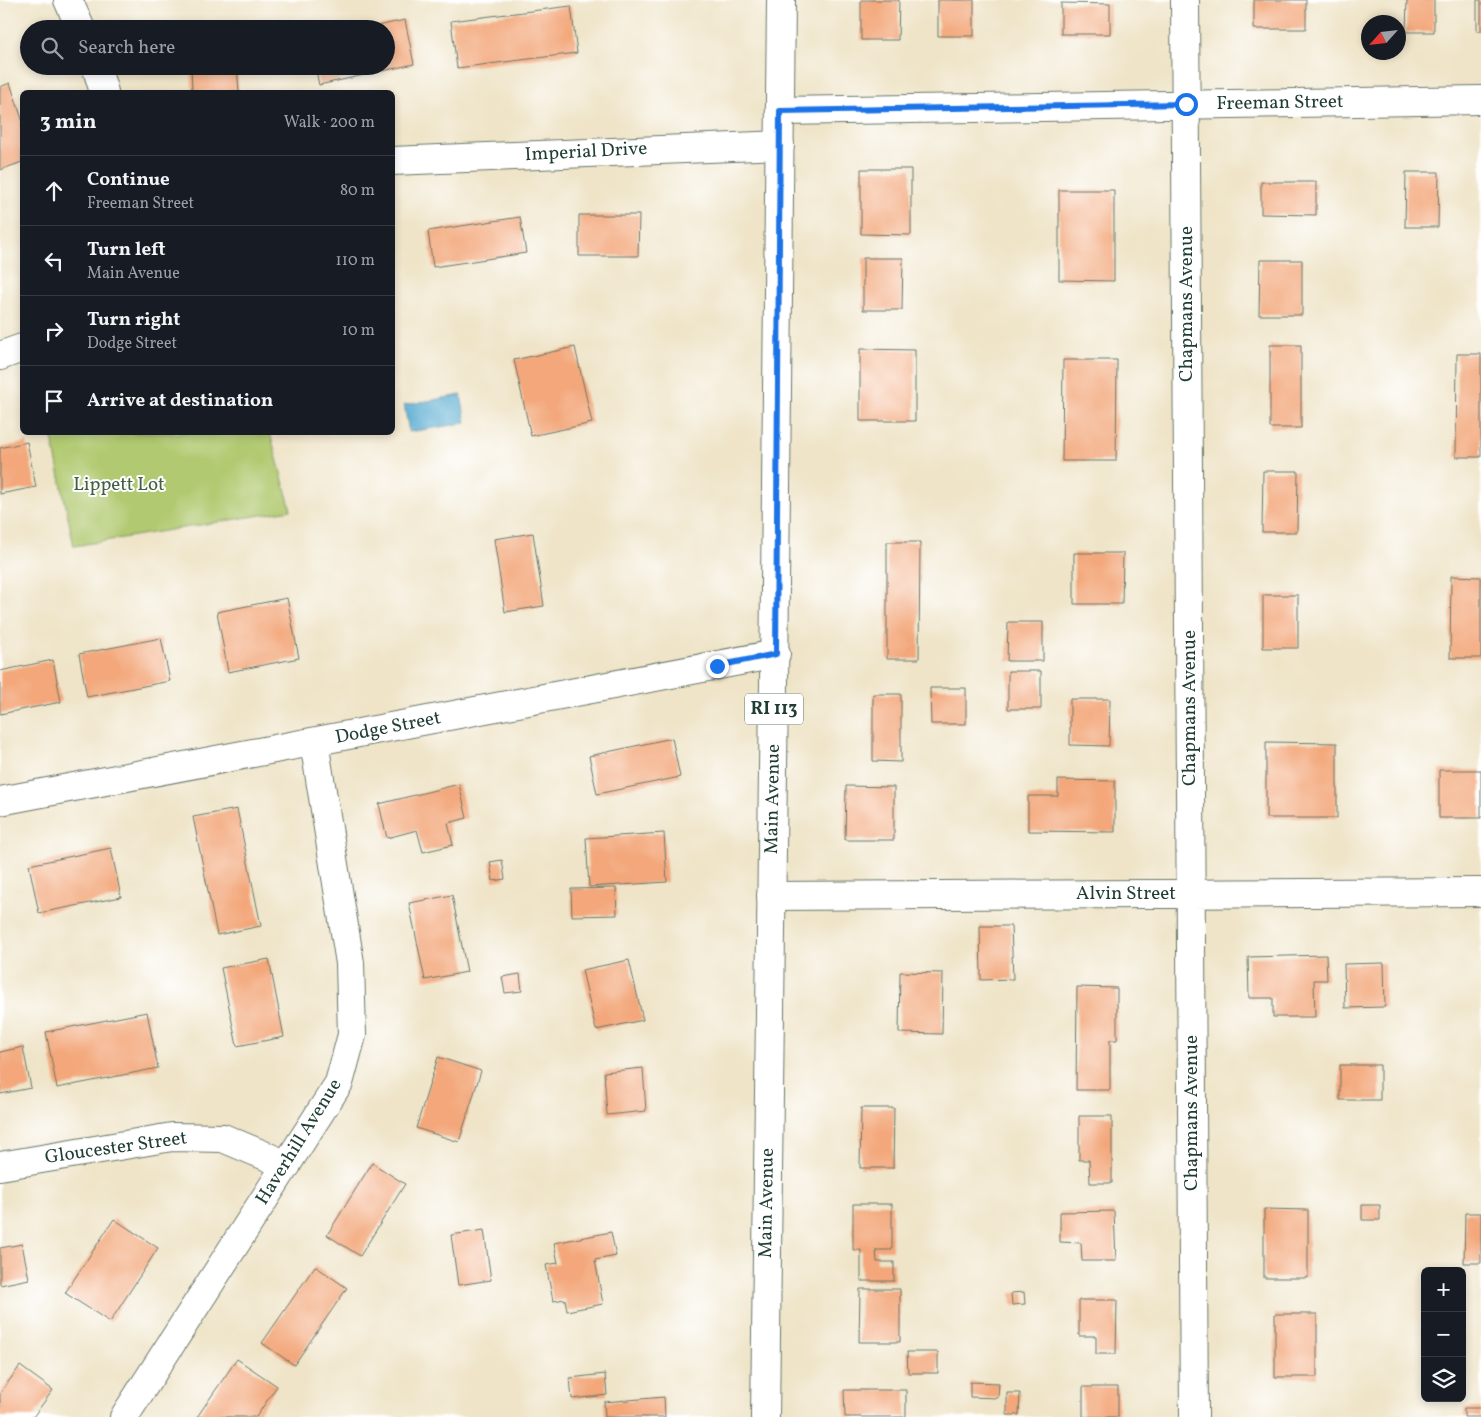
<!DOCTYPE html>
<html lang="en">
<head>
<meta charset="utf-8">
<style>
  body { margin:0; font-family:Vollkorn,serif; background:#20242c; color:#f1f3f6 }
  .controls { position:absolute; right:15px; bottom:15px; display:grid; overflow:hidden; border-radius:8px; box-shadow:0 2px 8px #0003 }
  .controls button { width:45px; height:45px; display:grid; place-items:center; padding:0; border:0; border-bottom:1px solid #363941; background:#171b24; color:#f1f3f6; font:25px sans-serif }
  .compass { position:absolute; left:1361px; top:15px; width:45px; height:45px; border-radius:50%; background:#171b24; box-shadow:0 2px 8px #0003; rotate:243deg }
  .stop { position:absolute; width:15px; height:15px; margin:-11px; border:4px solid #1a73e8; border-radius:50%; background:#fff }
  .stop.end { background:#1a73e8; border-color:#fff; box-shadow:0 1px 5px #0008 }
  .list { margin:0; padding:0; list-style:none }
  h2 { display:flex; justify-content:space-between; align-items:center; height:65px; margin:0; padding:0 20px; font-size:21px }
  h2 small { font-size:16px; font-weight:400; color:#9ea1a6 }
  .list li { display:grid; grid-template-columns:32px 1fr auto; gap:15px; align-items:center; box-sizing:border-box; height:70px; padding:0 20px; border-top:1px solid #363941 }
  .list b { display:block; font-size:19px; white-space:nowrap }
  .list p { margin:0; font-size:16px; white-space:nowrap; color:#9ea1a6 }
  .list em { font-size:16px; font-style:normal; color:#9ea1a6 }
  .icon { flex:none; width:28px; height:28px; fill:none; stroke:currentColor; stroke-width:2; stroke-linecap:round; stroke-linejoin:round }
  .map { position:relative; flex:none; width:1481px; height:1417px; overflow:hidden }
  .search { position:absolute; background:#171b24; box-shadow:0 2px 8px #0003; left:20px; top:20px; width:375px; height:55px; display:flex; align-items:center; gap:12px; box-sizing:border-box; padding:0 18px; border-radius:28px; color:#9ea1a6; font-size:19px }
  .panel { position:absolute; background:#171b24; box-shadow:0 2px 8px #0003; left:20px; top:90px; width:375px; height:345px; border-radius:8px }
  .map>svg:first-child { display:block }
</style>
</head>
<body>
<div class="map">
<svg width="1481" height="1417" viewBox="0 0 1481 1417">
  <rect width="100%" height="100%" fill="#fff"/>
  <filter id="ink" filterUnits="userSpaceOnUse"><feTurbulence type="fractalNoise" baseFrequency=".02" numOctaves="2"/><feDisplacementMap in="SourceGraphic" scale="10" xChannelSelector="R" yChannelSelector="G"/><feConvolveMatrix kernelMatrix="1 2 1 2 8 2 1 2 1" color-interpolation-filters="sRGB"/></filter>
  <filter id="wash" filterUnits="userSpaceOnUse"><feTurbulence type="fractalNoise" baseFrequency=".0096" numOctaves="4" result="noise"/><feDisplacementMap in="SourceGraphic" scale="20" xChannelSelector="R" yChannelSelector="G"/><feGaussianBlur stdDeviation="1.12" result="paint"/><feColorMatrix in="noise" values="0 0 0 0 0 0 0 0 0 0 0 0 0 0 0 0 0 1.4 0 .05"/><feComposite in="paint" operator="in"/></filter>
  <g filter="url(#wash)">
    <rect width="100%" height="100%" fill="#efe4c8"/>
    <!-- green -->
    <path fill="#b1c96f" stroke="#688352" d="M51 433H270L291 510 74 546Z"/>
    <!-- water -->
    <path fill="#52a9cf" stroke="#387382" d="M461 395 466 423 409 432 404 405Z"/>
    <g id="blocks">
      <!-- building -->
      <path fill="#f3a77a" d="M861 0H899L898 40H861Z
        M938 0H974V36H938Z
        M1254 0H1306V29H1254Z
        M1407 0H1434V32H1406Z
        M1477 0H1481V31H1477Z
        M1061 3 1110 4V34H1061Z
        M571 6 577 53 457 68 451 21Z
        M405 20 414 64 319 85 315 66H386V29L368 28Z
        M191 66H237L239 92H192Z
        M10 83 22 119V162L0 170V87Z
        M861 169H911V235L861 234Z
        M1406 172H1439L1438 227H1405Z
        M1261 182H1316V215L1261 214Z
        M1059 190H1114V281L1059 280Z
        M579 215H639L638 256H579Z
        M520 217 526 253 433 267 428 231Z
        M863 258H903L902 310H863Z
        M1260 260H1302V315H1259Z
        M1270 345H1301V428H1270Z
        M575 347 592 423 531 436 514 360Z
        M860 349 915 350V421H860Z
        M1457 354H1481V457H1456Z
        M1063 360H1117L1116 461H1062Z
        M27 442 36 487 0 494V448Z
        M1263 471H1298L1297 532H1262Z
        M533 533 544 606 505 612 494 539Z
        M887 542H920L919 659H887Z
        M1074 553H1123L1122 604H1074Z
        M1451 576 1481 577V658H1450Z
        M1263 595H1298V648H1263Z
        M287 598 299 658 228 672 217 612Z
        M1008 622H1043V661H1007Z
        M161 638 170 681 87 697 79 654Z
        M53 660 61 702 0 714V671Z
        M1008 671H1041V709H1008Z
        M930 688H966V724H931Z
        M873 694H901V762L873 761Z
        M1070 699H1110L1109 746 1070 745Z
        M672 738 680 777 597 794 589 756Z
        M1266 742 1337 743V818H1266Z
        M1439 770H1481V818H1439Z
        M1058 780 1115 781V832L1028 831V796H1058Z
        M459 784 467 818 448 823 453 845 423 852 417 830 387 838 379 804Z
        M846 786 894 787V840H845Z
        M237 809 261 926 217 935 193 817Z
        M664 833 667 882 589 887 586 838Z
        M111 848 121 897 39 913 29 865Z
        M502 860 505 879 493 881 490 862Z
        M616 888 617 915 572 916 571 889Z
        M452 895 467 972 425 980 409 903Z
        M980 926H1011L1013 979 981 980Z
        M1326 955 1327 980H1314L1315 1017H1273V998H1249L1248 957Z
        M269 959 284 1037 237 1046 221 968Z
        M629 960 643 1020 596 1030 582 970Z
        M1384 963 1385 1007 1345 1008 1344 964Z
        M900 972 943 973 942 1034 899 1033Z
        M520 974 522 991 505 993 502 977Z
        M1077 987 1117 988V1040H1110V1090H1076Z
        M147 1012 158 1068 57 1088 46 1032Z
        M23 1047 31 1088 0 1094V1052Z
        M438 1057 481 1071 459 1142 416 1128Z
        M1340 1065H1380V1100H1340Z
        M643 1068 646 1111 607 1115 604 1072Z
        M861 1108H894L893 1168H860Z
        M1079 1116H1112V1183H1090L1089 1160H1079Z
        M372 1163 405 1184 360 1256 327 1235Z
        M853 1204H892V1250H876L877 1262H894V1281H861V1250H853Z
        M1362 1205H1380V1220H1362Z
        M1264 1209 1308 1210V1278H1264Z
        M1114 1211 1116 1261H1082L1081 1243 1060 1242V1212Z
        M1465 1213H1481V1263H1464Z
        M114 1219 158 1248 110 1322 65 1293Z
        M484 1230 491 1280 458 1285 451 1235Z
        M611 1232 616 1256 595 1260 603 1304 567 1311 565 1299 553 1301 546 1265 558 1263 554 1243Z
        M22 1244 29 1279 0 1285V1248Z
        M315 1266 347 1288 294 1365 262 1343Z
        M860 1289H900V1342H859Z
        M1024 1292 1025 1304 1012 1305 1011 1293Z
        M1079 1300H1117L1116 1354H1096V1336H1079Z
        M1275 1314H1317V1377H1275Z
        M907 1352H938V1373H908Z
        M237 1359 277 1386 256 1417H197Z
        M20 1366 53 1390 33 1417H0V1393Z
        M605 1374 607 1395 572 1399 570 1378Z
        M970 1382 999 1383 998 1398 970 1397Z
        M1083 1387H1118V1417H1083Z
        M844 1390H906V1417H845Z
        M1007 1393H1020L1019 1415H1007Z
        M664 1397 665 1417H605L604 1402Z
        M1464 1408H1481V1417H1464Z"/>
    </g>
  </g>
  <g filter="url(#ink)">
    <use href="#blocks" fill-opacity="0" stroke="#687768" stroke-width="1"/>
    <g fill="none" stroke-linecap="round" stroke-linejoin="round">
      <defs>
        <path id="minor" d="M68 0 81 29
          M1185 0 1194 1417
          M96 66 104 92
          M780 111 1481 100
          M392 161 780 145
          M0 356 22 348
          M0 801 776 654
          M771 896 1481 892
          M0 1166 172 1137 223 1138 287 1165
          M124 1417 339 1083 352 1035 350 963 314 742"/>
        <path id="major" d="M765 1417C770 945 778 472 781 0"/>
      </defs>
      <!-- minor casing -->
      <use href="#minor" stroke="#687768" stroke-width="30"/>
      <!-- major casing -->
      <use href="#major" stroke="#687768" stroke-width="30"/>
      <!-- minor -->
      <use href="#minor" stroke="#fff" stroke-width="28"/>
      <!-- major -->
      <use href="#major" stroke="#fff" stroke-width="28"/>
    </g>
  </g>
  <g fill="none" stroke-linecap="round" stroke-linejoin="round" filter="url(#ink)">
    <!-- route -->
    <path stroke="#1a73e8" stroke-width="6" d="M717 666 776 654 780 111 1186 104"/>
  </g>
  <g text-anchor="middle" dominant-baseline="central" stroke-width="4" stroke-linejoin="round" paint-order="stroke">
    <!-- shield labels -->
    <rect fill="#fff" stroke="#627771" stroke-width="1" x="745" y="693.5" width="58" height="31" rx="4"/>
    <g font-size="18" font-weight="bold" fill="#1f3d34">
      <text x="774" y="709">RI 113</text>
    </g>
    <!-- street labels -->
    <g font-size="19" fill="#1f3d34" stroke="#fff">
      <text transform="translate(1280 103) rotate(-1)">Freeman Street</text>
      <text transform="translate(586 152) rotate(-3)">Imperial Drive</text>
      <text transform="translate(1187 304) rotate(-90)">Chapmans Avenue</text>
      <text transform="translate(1190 708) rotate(-90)">Chapmans Avenue</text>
      <text transform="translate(388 728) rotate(-11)">Dodge Street</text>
      <text transform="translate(773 799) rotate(-89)">Main Avenue</text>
      <text x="1126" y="894">Alvin Street</text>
      <text transform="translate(1192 1113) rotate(-90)">Chapmans Avenue</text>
      <text transform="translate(299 1142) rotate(-58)">Haverhill Avenue</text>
      <text transform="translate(116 1148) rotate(-8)">Gloucester Street</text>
      <text transform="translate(767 1203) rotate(-89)">Main Avenue</text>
    </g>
    <!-- park labels -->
    <g font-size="19" fill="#446043" stroke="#fff">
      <text x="119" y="485">Lippett Lot</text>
    </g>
  </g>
</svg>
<div class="controls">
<button>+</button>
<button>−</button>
<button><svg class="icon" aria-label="layers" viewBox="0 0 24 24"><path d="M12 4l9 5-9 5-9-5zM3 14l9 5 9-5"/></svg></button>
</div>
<svg class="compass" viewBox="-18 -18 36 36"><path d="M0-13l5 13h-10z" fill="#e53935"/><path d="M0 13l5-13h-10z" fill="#9ea1a6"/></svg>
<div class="stop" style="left:1186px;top:104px"></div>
<div class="stop end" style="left:717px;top:666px"></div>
<div class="search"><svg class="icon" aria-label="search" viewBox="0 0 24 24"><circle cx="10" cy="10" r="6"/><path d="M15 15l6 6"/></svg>Search here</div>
<section class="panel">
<h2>3 min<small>Walk · 200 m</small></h2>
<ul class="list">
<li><svg class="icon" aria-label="ahead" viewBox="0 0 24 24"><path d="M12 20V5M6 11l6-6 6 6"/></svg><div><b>Continue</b><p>Freeman Street</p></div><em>80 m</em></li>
<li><svg class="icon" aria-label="left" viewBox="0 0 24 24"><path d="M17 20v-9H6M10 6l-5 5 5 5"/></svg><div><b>Turn left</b><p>Main Avenue</p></div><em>110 m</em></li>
<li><svg class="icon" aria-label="right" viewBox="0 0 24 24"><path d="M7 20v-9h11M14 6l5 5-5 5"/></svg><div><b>Turn right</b><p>Dodge Street</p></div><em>10 m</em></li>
<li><svg class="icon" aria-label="arrive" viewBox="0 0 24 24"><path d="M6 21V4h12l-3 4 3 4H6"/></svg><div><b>Arrive at destination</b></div></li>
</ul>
</section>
</div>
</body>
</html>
